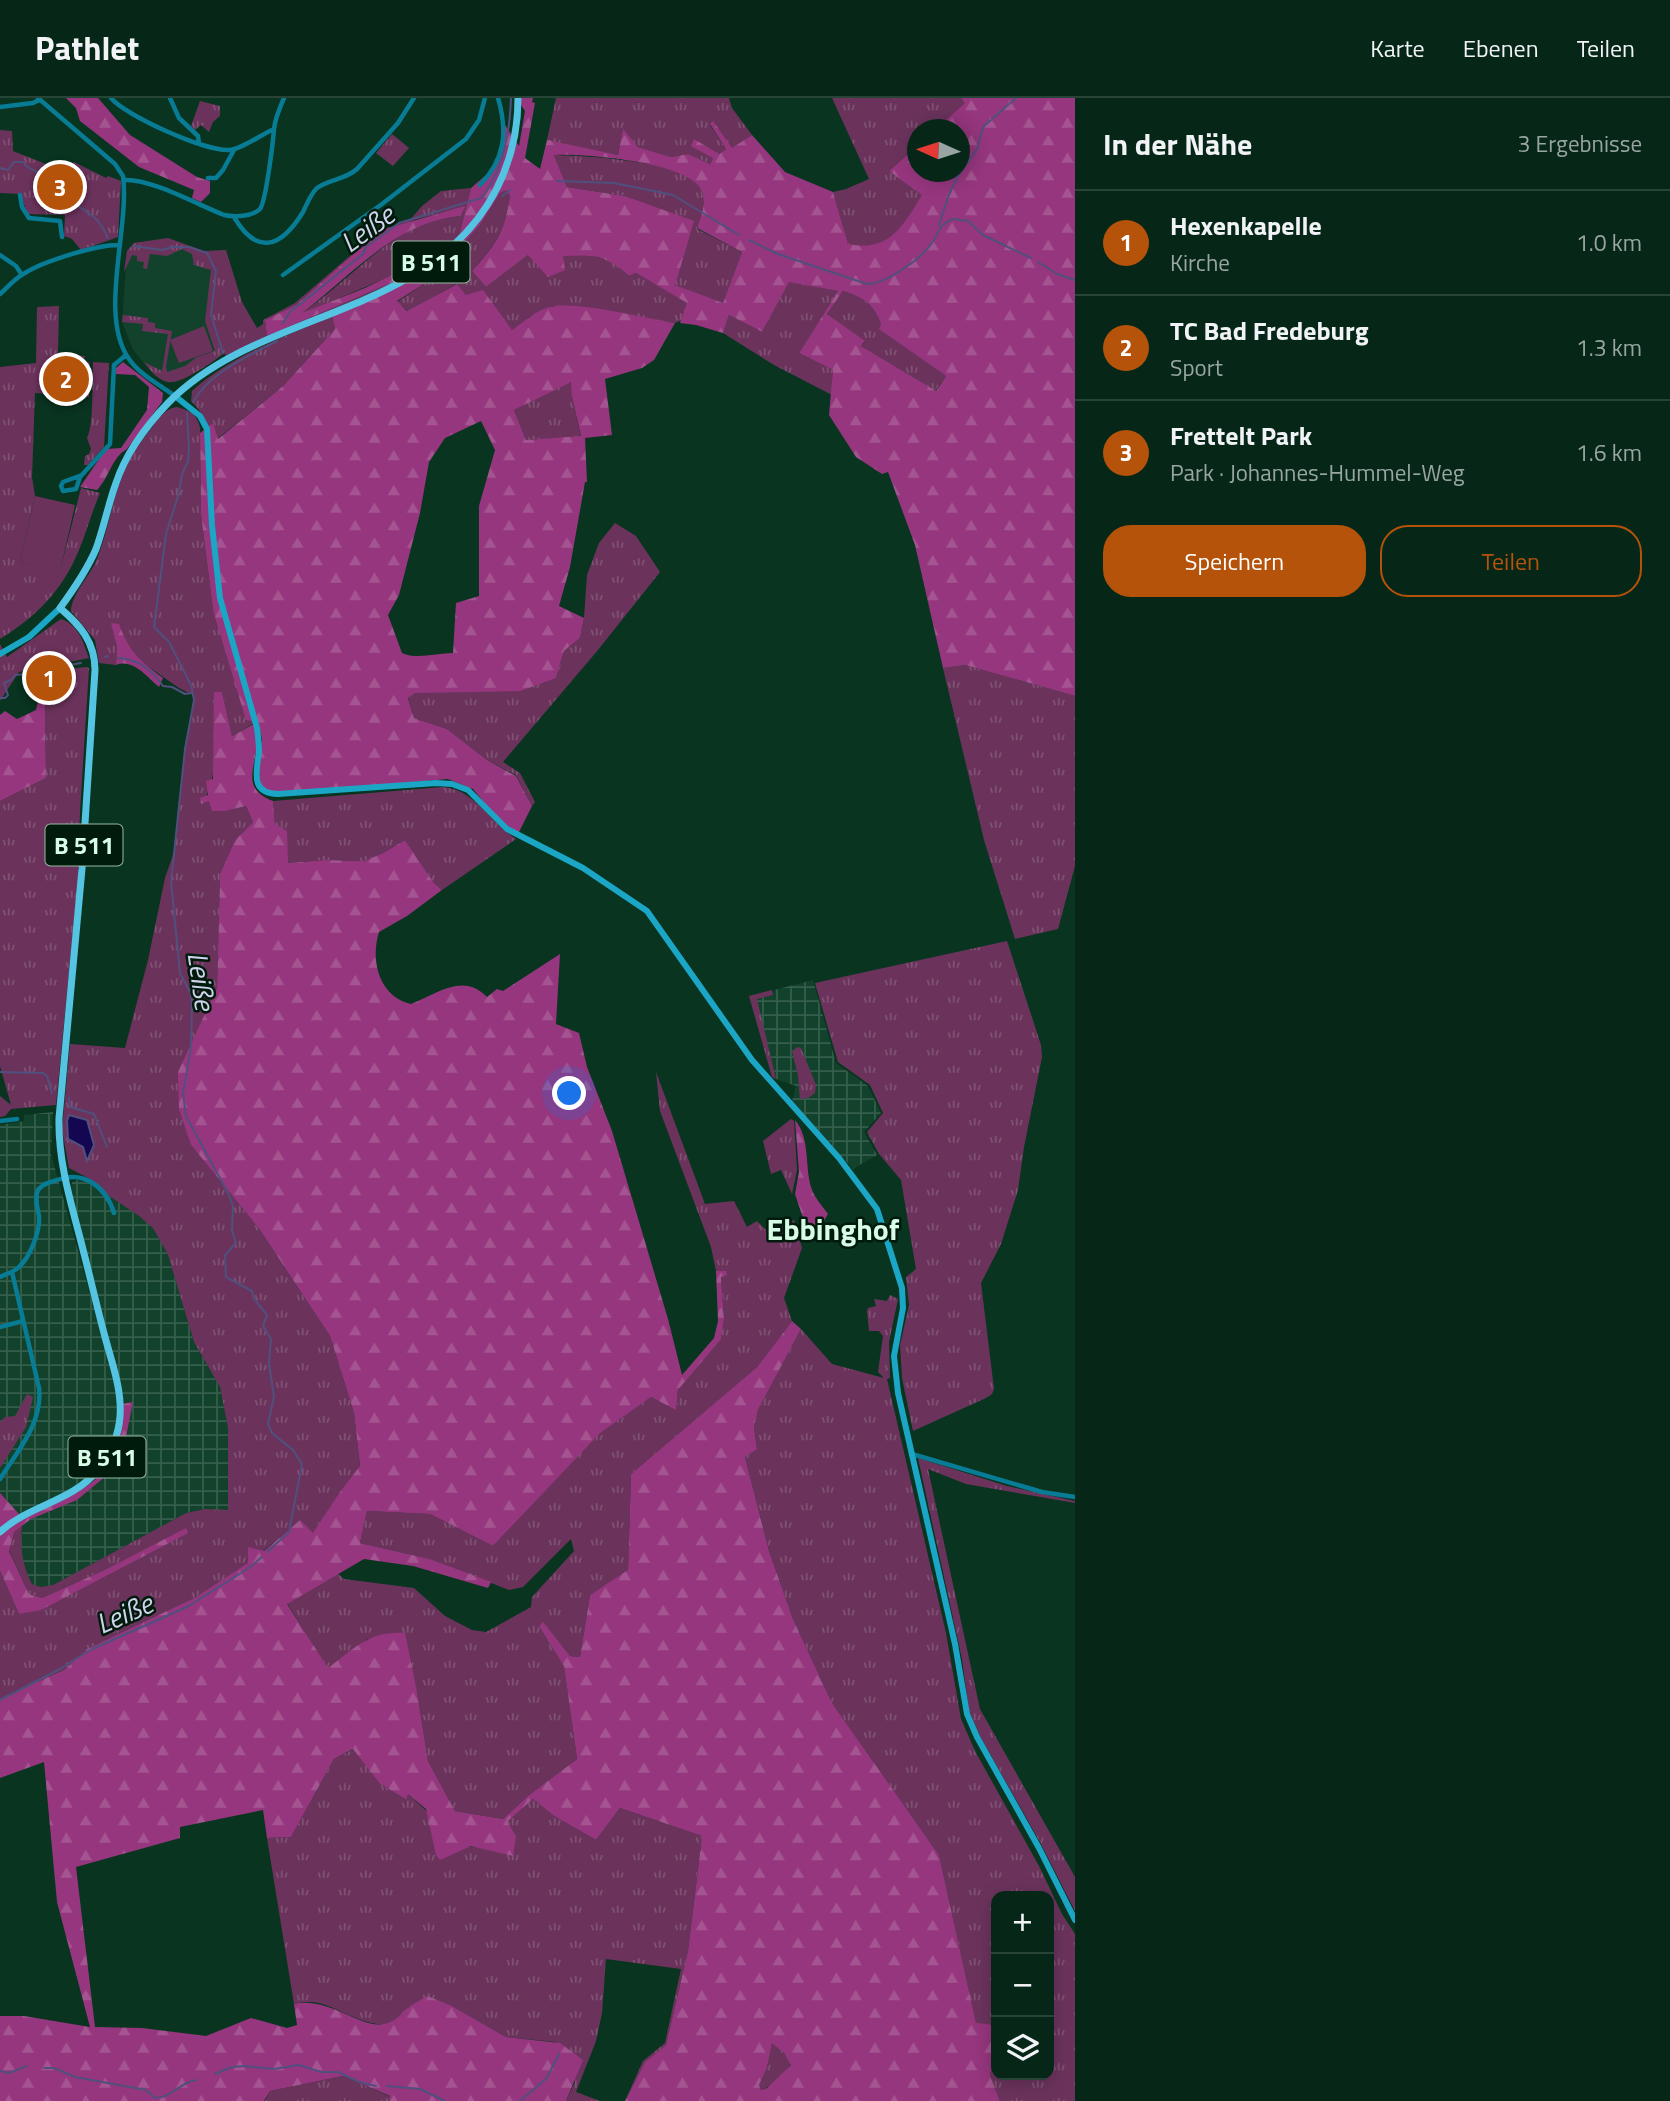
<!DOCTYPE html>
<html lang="de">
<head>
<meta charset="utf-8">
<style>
  body { margin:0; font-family:"Titillium Web",sans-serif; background:#143325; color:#f1f3f6 }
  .controls { position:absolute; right:21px; bottom:21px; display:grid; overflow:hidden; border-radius:14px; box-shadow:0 4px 18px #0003 }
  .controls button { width:63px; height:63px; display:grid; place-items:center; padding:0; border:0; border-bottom:2px solid #274437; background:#062718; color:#f1f3f6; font:35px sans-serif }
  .compass { position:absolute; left:907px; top:21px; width:63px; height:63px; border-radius:50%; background:#062718; box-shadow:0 4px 18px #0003; rotate:273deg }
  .you { position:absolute; left:570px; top:996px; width:24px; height:24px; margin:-18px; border:5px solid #fff; border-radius:50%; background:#1a73e8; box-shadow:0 0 0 10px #1a73e833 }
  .badge { display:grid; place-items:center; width:46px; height:46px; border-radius:50%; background:#b45309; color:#fff; font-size:23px; font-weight:700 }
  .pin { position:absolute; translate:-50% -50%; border:4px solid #fff; box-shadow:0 2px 7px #0006 }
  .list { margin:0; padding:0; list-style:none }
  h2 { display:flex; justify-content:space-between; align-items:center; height:91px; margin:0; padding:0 28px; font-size:30px }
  h2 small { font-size:23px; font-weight:400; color:#98a5a2 }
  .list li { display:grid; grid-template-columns:46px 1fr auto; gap:21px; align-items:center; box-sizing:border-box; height:105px; padding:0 28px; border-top:2px solid #274437 }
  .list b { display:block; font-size:26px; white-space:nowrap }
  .list p { margin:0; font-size:23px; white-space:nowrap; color:#98a5a2 }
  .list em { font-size:23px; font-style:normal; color:#98a5a2 }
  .actions { display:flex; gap:14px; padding:21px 28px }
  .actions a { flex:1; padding:16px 0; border:2px solid #b45309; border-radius:28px; text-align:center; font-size:24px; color:#b45309 }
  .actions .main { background:#b45309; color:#fff }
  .icon { flex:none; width:38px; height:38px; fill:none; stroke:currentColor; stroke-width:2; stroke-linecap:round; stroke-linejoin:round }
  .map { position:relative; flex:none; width:1075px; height:2003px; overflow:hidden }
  header { display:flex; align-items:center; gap:42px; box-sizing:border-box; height:98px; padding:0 35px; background:#062718; border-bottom:2px solid #274437 }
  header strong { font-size:33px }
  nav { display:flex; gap:38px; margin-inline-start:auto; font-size:24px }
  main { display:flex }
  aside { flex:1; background:#062718 }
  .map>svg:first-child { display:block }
</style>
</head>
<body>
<header>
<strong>Pathlet</strong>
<nav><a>Karte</a><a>Ebenen</a><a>Teilen</a></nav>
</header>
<main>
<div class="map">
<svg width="1075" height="2003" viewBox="0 0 1075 2003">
  <defs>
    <pattern id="industrial-grid" width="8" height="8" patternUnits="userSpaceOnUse" patternTransform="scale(1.75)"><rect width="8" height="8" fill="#12422c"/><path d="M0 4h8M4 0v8" fill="none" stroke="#345e4b"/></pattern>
    <pattern id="grass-tufts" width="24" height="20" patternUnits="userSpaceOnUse" patternTransform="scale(1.75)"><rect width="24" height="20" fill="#6b335c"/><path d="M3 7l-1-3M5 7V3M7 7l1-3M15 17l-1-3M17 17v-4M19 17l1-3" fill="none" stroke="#7f5173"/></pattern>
    <pattern id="forest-firs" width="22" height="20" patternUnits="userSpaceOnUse" patternTransform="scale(1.75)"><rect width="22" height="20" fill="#96367e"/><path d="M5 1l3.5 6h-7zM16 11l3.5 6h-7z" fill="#a45490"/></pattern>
  </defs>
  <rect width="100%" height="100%" fill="#083420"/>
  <!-- built -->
  <path fill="#12422c" d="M168 140 204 153 212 172 205 223 221 258 182 282 169 285 154 277 133 252 122 224 127 153 134 145Z"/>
  <!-- industrial -->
  <path fill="url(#industrial-grid)" d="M813 882 836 965 868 988 881 1015 864 1034 877 1057 853 1071 792 1003 796 988 776 981 756 901 773 897 774 892Z
    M53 1014 51 1056 110 1267 119 1308 115 1336 104 1361 90 1378 71 1393 20 1417 0 1395V1027L24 1023V1017Z
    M77 1082 90 1085 139 1118 153 1130 168 1157 194 1244 220 1289 228 1330V1413L205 1411 186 1415 53 1487 41 1489 32 1486 23 1470 21 1446 22 1428 31 1421 77 1402 106 1378 123 1354 132 1305 122 1306 77 1120 71 1089 72 1084Z"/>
  <!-- grass -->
  <path fill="url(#grass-tufts)" fill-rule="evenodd" d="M556 0H729L732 10 752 37 732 51 713 24 710 27 726 51 713 60 710 66 688 56 671 59 638 49 623 32 618 57 552 45 547 42Z
    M832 0H961L966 5 936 31 918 32 917 48 889 73 923 96C903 127 889 155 848 147L833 94 846 91 869 81Z
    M200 3 220 8V18L213 24 209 34 201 27 195 32 191 28Z
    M0 32 12 33 13 53 66 74 74 64 106 80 108 78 121 83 118 139 81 152 72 141 64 138 65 117 27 116 21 96 0 95Z
    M392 36 409 50 393 68 376 55Z
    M554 57C583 58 694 62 702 94 706 107 701 118 697 131L742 154 723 206 675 187 653 109 625 98 567 89Z
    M471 90 459 138 419 169 397 183 349 205 227 259 224 255C213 264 183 285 170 284 159 284 150 272 144 264L162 273 168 236 142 233 143 226 122 224 123 217 148 220V224L155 225V230L172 233 166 268 167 274 185 268 197 259 215 253 205 223 211 172 194 167 192 156 182 151 167 158 150 156 147 171 143 170 144 164 137 163V158L132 157 124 174 127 153 134 145 168 140 204 153 226 152 242 204 257 230 263 226V222L295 205 379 133 410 122 422 108 441 93ZM464 109 461 118C390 124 353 183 297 218L391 178 392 184 267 238 265 222 296 207 366 145 414 122Z
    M506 91 510 97C504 137 497 143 472 173L486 189 528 157H590L612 163 629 178 636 175 688 205 682 222 675 225 577 209 553 208 529 219 512 232 466 197 456 186 408 213 397 204 430 182 480 127 500 95Z
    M789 183 838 193 799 255 833 272 832 297 774 267 723 235 729 217 762 234Z
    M843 193C864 200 873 205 881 226L880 231 946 278 935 293 861 248 865 244 827 216Z
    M59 208 58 256 85 258 84 262 90 265 89 299 35 295 32 379 35 398 20 464 60 473 81 390 100 395C92 413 87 433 79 452 62 493 37 518 0 541V269L36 265 37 209ZM61 259H72L78 266H84L85 293 49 294V266H59Z
    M332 218 335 231 283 288 217 341C206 327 205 317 191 303L192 293C233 257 281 240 332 218Z
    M93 264 109 265 104 349 88 367H84L85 358 89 356 91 351 87 340C94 328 92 281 93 264Z
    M572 284V299L581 339 526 342 514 312 565 285Z
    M177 309C190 313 196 315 200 329L201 417 213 512 258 623 232 638 222 594 214 595C216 625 220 681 202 705L209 703 226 713 246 708 253 724 235 742 220 776 217 890 203 923 191 1047 260 1132 330 1238 354 1315 360 1369 339 1395 313 1436 299 1423 249 1465 196 1499 87 1551 64 1572 0 1600V1473L19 1516 109 1470 42 1500 29 1496 9 1452 13 1434 22 1428C20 1450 22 1467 32 1486L41 1489 53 1487 186 1415 205 1411 228 1412V1330L220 1289 194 1244 168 1157 153 1130 139 1118 90 1085 92 1082 69 1070 62 1032 70 946 125 950 148 862 165 780 175 751 185 651 194 602 193 597 179 590 139 562 112 526 117 549 116 567 99 565 95 542 71 513C72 495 90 478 97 461 107 436 111 409 120 384 127 363 139 345 153 328 159 320 166 310 177 309Z
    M615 425 636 438 660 474 598 552 503 664 520 675 535 704 532 708 516 677 487 662 447 631 414 620 408 599 415 595 556 580 564 553 580 540 584 520 587 477 599 445Z
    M61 521C79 527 83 544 89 560L19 574 0 603V546L7 559Z
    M965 567 1075 598V768L1058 831 1015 841 984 742 943 570Z
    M86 569 89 570 80 713 78 783 56 1007 11 1011 5 1018 0 1019V998L11 1007 0 968V703L46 680 45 607 40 591 46 588 45 586 52 581 50 573Z
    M443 689C474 691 491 725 516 741L442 792 434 785 405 742 383 755 364 763 325 762 287 765V734L275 727 273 703Z
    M1007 843 1041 947 1042 959 1024 1049 1018 1092 1001 1146 981 1185 994 1291 992 1296 986 1300 913 1333 902 1280 900 1247 909 1207 906 1179 916 1171 901 1082 879 1056 867 1034 883 1015 870 987 838 964 815 885Z
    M772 892 773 897 757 901 776 981 772 979 749 898Z
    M798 949 801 950 816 987 815 995 808 1000 800 1001 798 978 792 953Z
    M656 974 705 1106 734 1103 747 1129 757 1123 766 1132 794 1122 802 1150 784 1200 792 1223 757 1269 631 1376 628 1473 590 1497 580 1559 570 1558 543 1525 539 1528 564 1567 577 1661 529 1697 503 1721 455 1713 428 1663 417 1594 368 1541 328 1571 287 1505 337 1475 344 1481 414 1490 445 1518 472 1532 486 1534 531 1509 532 1499 574 1453 571 1441 523 1489 509 1492 430 1461 360 1445 367 1413 430 1416 493 1448 599 1335 651 1299 676 1311 678 1292 721 1240 724 1221 721 1178 726 1173H716L711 1149 660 1013Z
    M791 1021 794 1023 797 1072 792 1096 781 1072 771 1076 763 1043Z
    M890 1197 898 1201 889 1244 890 1280 887 1281 946 1535 961 1621 975 1653 1039 1768 1062 1816 1075 1836V2003H1000L990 1977 996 1952V1977H1049V1798H996V1927L976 1926 939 1757 832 1605 793 1521 769 1453 745 1359 757 1350 754 1329 758 1312 801 1231 832 1266 884 1280 878 1274 883 1238 879 1233H869L867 1213 868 1210 876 1208 874 1201 887 1203Z
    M27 1296 33 1299 26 1329 0 1370V1324L5 1319 15 1318Z
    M918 1360 1007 1388 1075 1403V1405L966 1386 928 1371 980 1611 1075 1779V1813L1041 1746 980 1638 969 1613 962 1561Z
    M354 1651 380 1686 407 1702 408 1696 466 1749 479 1748 533 1701 554 1718 596 1742 620 1710 702 1738 688 1853 666 1947 645 1964 625 2003 643 1963 665 1945 681 1871 606 1861 602 1915 596 1943 576 1994 600 2003H566L575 1984 556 1944 506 1939 452 1908 408 1909C389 1946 348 1913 322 1906 313 1903 303 1904 294 1906L267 1740 291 1739 334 1661Z
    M772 1944 784 1955 791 1966C783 1976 773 1988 761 1992L759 1987 767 1970Z
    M343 1978 391 1999 389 2003H265L270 1993Z"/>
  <!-- forest -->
  <path fill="url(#forest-firs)" fill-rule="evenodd" d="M66 0H98L130 37 197 79 210 83V95L201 104 192 100 194 92 139 69 80 23 76 10Z
    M521 0H533L532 4 535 5 525 60 540 71 547 42 618 57 623 31 638 49 671 59 688 56 710 66 713 60 691 48 694 41 719 56 726 51 710 26 713 23 732 50 752 37 785 74 833 94 848 146C889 155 903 127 922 97L889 73 917 48 918 74H960V32L936 31 965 5 961 0H1075V598L965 567 943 570 915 447 888 374 882 376 856 359 829 317 833 272 799 255 838 193 789 184 762 234 729 217 723 235 696 227 680 225 687 205 636 175 629 178C604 156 595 157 563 158L565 172 548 179 528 157 486 189 472 173C497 144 504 137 510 97L506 92 500 95 480 127 430 182 397 203 407 213 457 186 466 197 483 192 512 232C524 223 539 210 555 208 584 205 643 220 675 225L654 262 642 270 605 281 612 337 585 340 587 384H585L570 469 559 508 584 520 580 540 564 553 556 580 520 593 415 595 408 600 414 620 447 631 487 662 516 678 532 708 518 736 500 724 473 691 448 681 276 696 261 689 258 680 262 641 258 624 246 622 213 512 201 417 200 335 213 325 218 341 283 288 335 231 332 218 409 183 460 144 458 142 471 90 493 71 498 61 505 27 519 48 525 13 521 7ZM554 57C581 55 694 64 702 94 706 107 701 118 697 130L742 154 723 205 675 187 694 123 625 98 567 89ZM843 193C864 200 873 205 881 226L879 231 946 278 936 293 861 248 865 243 827 216ZM571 284 572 299 581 338 526 342 514 312ZM481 323 495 352 479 408V498L456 505 453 555C436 555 417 562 402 555L388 517 399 497 420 415 429 364 445 340Z
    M465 108 461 118C395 124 351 178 302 215L365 190 392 177 393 184 267 238 265 222 296 207 366 145 385 131Z
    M123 264 163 295 162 304 127 351C112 359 109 380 97 392L80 389 106 351 121 350 147 312 149 289 135 277 116 276V270Z
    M111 525 119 526C129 554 140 563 163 580L159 589C147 579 133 560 116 567L117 549Z
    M214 594H222L232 638 254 626C255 631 257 638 257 643 256 671 240 690 273 703L275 726 287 733 288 765 325 762 364 763 383 755 405 742 434 785 442 792 407 818 379 834C370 862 379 899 411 906 437 896 463 874 487 899L497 891 503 893 560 856 556 926 579 935 587 969 612 1033 668 1221 682 1277 714 1240 718 1223 716 1173H726L727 1177 721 1179 724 1221 721 1241 678 1292 676 1312 651 1299 600 1335 493 1448 430 1416 367 1413 360 1445 430 1461 491 1484 488 1490 413 1468 364 1461 287 1506 328 1570C355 1550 369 1533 405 1535L417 1594 428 1663 455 1713 503 1721 529 1697 577 1661 564 1568 539 1528 543 1524 570 1558 580 1559 590 1497 628 1472 631 1376 757 1269 792 1223 801 1231 758 1312 754 1329 757 1351 745 1359 769 1453 793 1521 832 1605 939 1757 976 1925 996 1927V1951L990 1977 1000 2003H625L645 1964 666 1947 688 1853 702 1738 620 1710 596 1742 554 1718 533 1701 507 1724 516 1738 513 1758 471 1748 440 1762 436 1757 426 1711 408 1696 407 1702 380 1686 353 1651 334 1661 291 1739 267 1740 263 1712 180 1729V1740L76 1769 95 1929 142 1930 206 1938 251 1920 287 1930 297 1927 294 1906C331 1898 362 1934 388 1925 400 1921 401 1914 409 1909 414 1905 420 1903 427 1898L452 1908 506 1939 560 1945 583 1962 566 2003H389L390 1998 343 1978 270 1993 264 2003H0V1918H24L90 1929 57 1804 44 1664 0 1680V1600L64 1572 87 1551 196 1499 248 1465V1449L264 1453 300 1422 313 1435 339 1395 360 1368 354 1315 330 1238 260 1132 191 1047 179 1011 178 974 217 890 220 776 235 742 253 724 246 708 226 713H212L209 703 201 706 200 700 208 697 206 683 213 681ZM772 1945 784 1955 791 1967 767 1990 761 1992 759 1987 767 1970Z
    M39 599 45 607 46 680 0 703V617L5 613 17 621 36 612Z
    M795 1022C811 1041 804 1070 812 1092 815 1100 823 1109 828 1116L811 1144 795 1096 799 1074Z
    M133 1304 123 1354 106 1378 77 1402 31 1421 14 1434 9 1453 29 1496 42 1500 109 1470 186 1430 188 1435 41 1512 19 1516 0 1473V1395L20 1417C84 1394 120 1384 122 1306Z"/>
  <!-- garden -->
  <path fill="#6b335c" d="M204 228 213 253 179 265 170 242Z
    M83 269V292L49 293V270Z
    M35 398 75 407 60 474 20 464Z"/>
  <!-- water -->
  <path fill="#150651" stroke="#4f507e" stroke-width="2" d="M69 1017 87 1022 94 1047 87 1063 83 1049 68 1041 67 1023Z"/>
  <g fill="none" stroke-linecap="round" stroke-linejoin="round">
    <!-- stream -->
    <path stroke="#4f507e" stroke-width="2" d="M0 70 8 72 14 64H23C28 72 36 72 43 78 50 84 54 90 59 97H65C84 117 95 111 108 140
      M38 76 43 86H47
      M557 83 614 85 673 97 739 137
      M502 98 510 92
      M939 127 948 99 958 78 977 51 983 29 1016 0
      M749 142 778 156 867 186C886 186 921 161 932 145 940 133 938 127 953 121L968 123 983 137 1031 160
      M133 148 162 152 172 149H189L207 155 216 173 211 217 223 255
      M1038 164 1057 176 1075 182
      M283 225 290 214 363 156 366 149 399 125 481 100C503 75 510 33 511 0
      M193 304C211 273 247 259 277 243
      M187 315 189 350 188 363 182 376 179 395 166 436 154 529 169 544 191 587 194 602 185 651 171 784 180 875 191 896 192 908 191 949 183 996 186 1018 229 1097 233 1108 232 1133 236 1145 225 1157 226 1179 252 1193 254 1201 267 1217 263 1228 271 1241 269 1266 274 1299 268 1326 272 1335 293 1352 302 1366 289 1434 267 1454
      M105 559 108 558
      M118 560C138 561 151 571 163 588L172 589 185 596 191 595
      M45 568 51 570 81 565
      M0 600H5L8 597 4 585 11 582 15 577 30 576 32 574 31 568 41 566
      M0 974 43 975 47 978 52 995
      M69 1000 70 1009 94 1016 107 1049
      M0 1602 60 1571 90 1552 187 1509 249 1470 262 1459
      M44 1970H54L75 1979 146 1992 155 2000C171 2000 179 1985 196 1982
      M0 1973 9 1975 27 1968
      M215 1976 232 1969 244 1968 274 1971 299 1967 321 1974H338L359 1984 376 1988
      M387 1988 420 1991 445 2003
      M520 2003 546 1981 559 1956"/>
    <!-- street -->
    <path stroke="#087c95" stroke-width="4.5" d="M38 0 115 66 123 78C130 129 98 218 129 261 140 277 160 287 175 298
      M111 0C126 18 206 54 230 52 242 51 262 36 274 31
      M170 0 179 20 198 38 199 45
      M0 9 33 5 39 2
      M208 80H216L223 72 234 52
      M124 82C150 80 198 107 224 117 234 119 252 119 260 111 266 103 273 44 274 31 275 21 280 9 284 0
      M480 87C505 62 508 33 498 0
      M20 97 22 109 29 120 60 123 62 139
      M234 119C257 158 281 150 303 114 307 106 310 97 317 90 329 81 345 82 357 71L398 25 414 0
      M0 157 16 168 22 177
      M283 177 382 106 466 41 479 22 485 0
      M0 196C8 189 15 180 25 175 44 163 99 146 120 147
      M82 377 63 384 61 388 63 393 76 391 80 379 110 346 114 267 126 257
      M0 1023 17 1021
      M0 1179C6 1176 14 1174 19 1169 30 1159 40 1134 39 1119 38 1111 34 1100 38 1092 42 1086 50 1084 57 1082 84 1072 106 1089 114 1115
      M0 1229 23 1223
      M912 1356 1042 1394 1075 1399
      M0 1381C18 1352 43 1325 39 1290L12 1174"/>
    <!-- secondary -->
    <path stroke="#1ca6c6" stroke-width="6" d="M175 298 200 318 207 331 212 427 220 500 257 630C258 638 259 645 259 653 257 673 249 695 278 696L436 685 452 686 468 692 507 731 583 770 647 813 752 962 839 1060 877 1111 902 1190 903 1210 894 1258 898 1295 955 1546 967 1616 977 1639 1039 1750 1075 1822
      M0 556 29 539 60 510"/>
    <!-- primary -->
    <path stroke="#54c4e2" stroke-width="7" d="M0 1434C29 1407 72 1404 98 1372 110 1357 119 1337 120 1318 122 1292 112 1265 105 1239 96 1205 88 1170 79 1136 69 1098 58 1060 59 1020L82 771 95 572C95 544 80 527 60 510 74 491 87 472 96 451 104 429 108 407 116 385 126 355 146 328 168 305 257 214 417 220 488 106 508 74 518 38 518 0"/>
  </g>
  <g text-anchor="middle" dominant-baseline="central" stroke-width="5" stroke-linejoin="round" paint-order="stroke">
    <!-- shield labels -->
    <g fill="#001a0b" stroke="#96b9a4" stroke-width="2">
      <rect x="392.5" y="143.5" width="77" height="41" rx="5"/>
      <rect x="45.5" y="726.5" width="77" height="41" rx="5"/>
      <rect x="68.5" y="1338.5" width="77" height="41" rx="5"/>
    </g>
    <g font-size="24" font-weight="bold" fill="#d7fde6">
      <text x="431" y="164">B 511</text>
      <text x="84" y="747">B 511</text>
      <text x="107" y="1359">B 511</text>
    </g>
    <!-- water labels -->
    <g font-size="28" font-style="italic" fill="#cfd3ed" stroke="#001a0b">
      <text transform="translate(367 130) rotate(-36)">Leiße</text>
      <text transform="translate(202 883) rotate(82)">Leiße</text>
      <text transform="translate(124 1515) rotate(-24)">Leiße</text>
    </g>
    <!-- quarter labels -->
    <g font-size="30" font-weight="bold" fill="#d7fde6" stroke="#001a0b">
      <text x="833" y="1131">Ebbinghof</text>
    </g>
  </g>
</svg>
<div class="controls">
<button>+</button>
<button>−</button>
<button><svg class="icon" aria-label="layers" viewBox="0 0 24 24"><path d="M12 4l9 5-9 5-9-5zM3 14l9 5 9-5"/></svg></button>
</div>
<svg class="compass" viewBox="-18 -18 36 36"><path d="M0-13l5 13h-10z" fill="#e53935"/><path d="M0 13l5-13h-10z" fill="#98a5a2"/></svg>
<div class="you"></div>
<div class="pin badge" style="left:49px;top:580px">1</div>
<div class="pin badge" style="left:66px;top:281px">2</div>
<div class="pin badge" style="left:60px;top:89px">3</div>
</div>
<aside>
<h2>In der Nähe<small>3 Ergebnisse</small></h2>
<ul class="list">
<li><span class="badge">1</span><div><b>Hexenkapelle</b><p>Kirche</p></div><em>1.0 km</em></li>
<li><span class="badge">2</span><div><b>TC Bad Fredeburg</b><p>Sport</p></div><em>1.3 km</em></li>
<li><span class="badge">3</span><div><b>Frettelt Park</b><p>Park · Johannes-Hummel-Weg</p></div><em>1.6 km</em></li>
</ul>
<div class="actions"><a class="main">Speichern</a><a>Teilen</a></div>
</aside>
</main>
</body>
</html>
